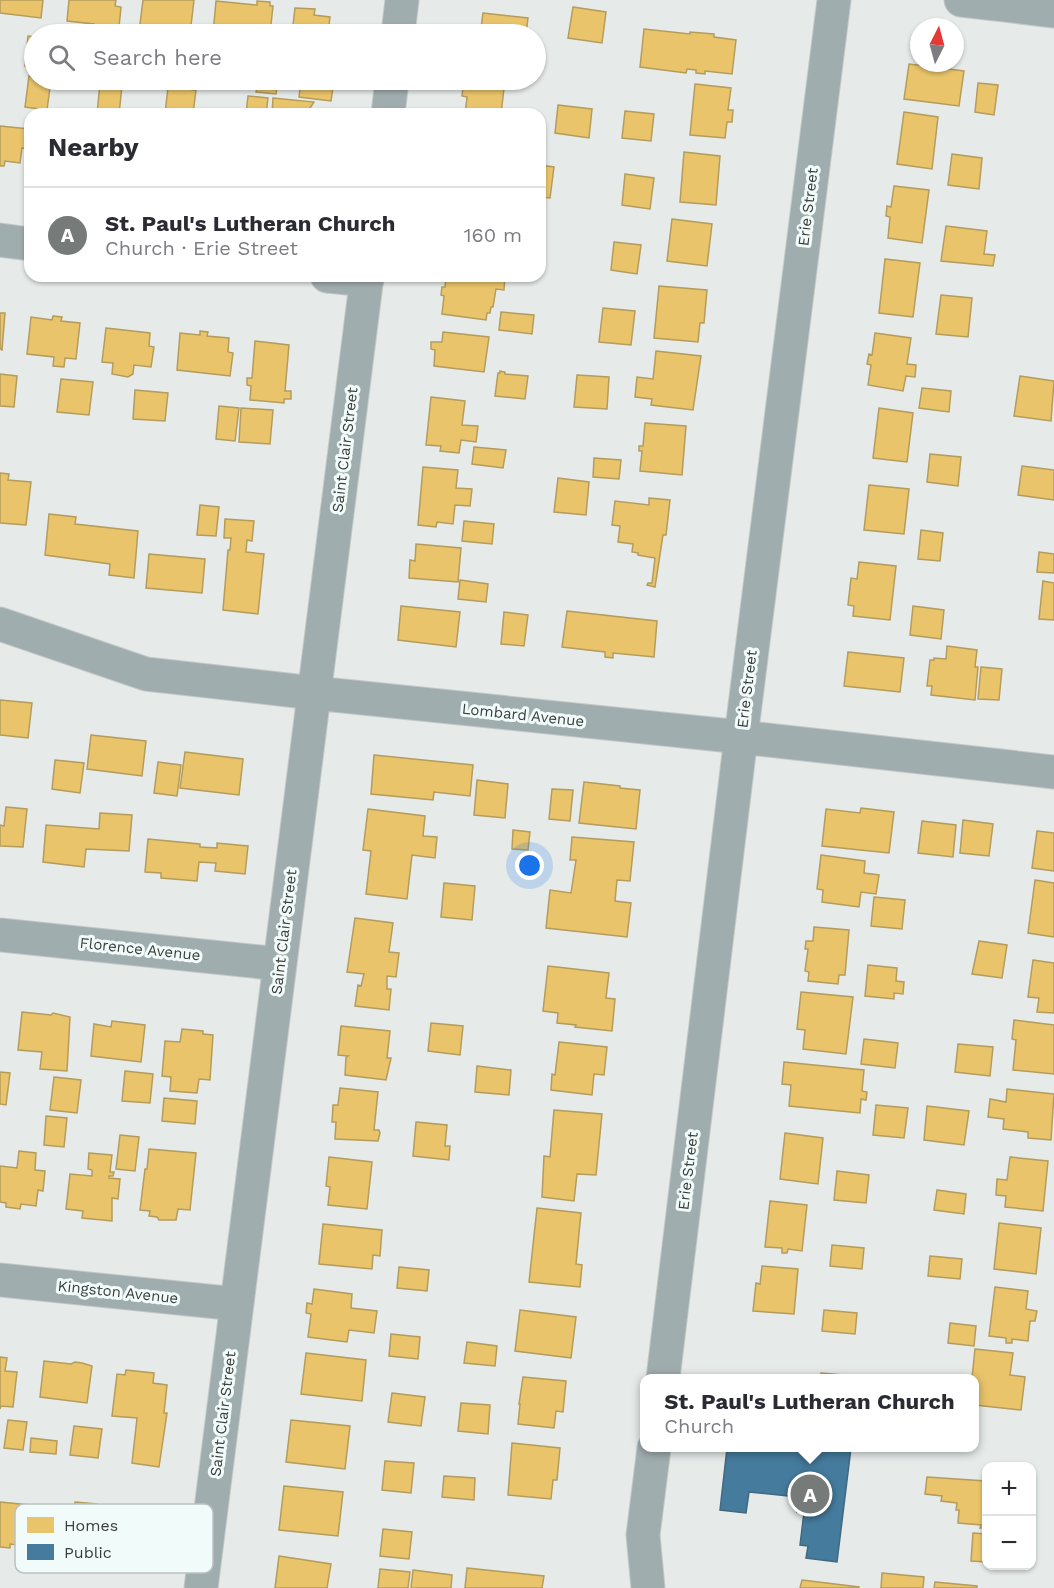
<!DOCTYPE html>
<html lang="en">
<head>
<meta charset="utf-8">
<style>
  body { margin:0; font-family:"Work Sans",sans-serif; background:#f7f7f7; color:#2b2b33 }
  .controls { position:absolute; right:18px; bottom:18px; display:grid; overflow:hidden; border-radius:12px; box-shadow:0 2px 4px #0004 }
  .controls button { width:54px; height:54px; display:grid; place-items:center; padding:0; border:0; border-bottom:2px solid #e1e1e2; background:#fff; color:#2b2b33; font:30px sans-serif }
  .compass { position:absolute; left:910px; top:18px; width:54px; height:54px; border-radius:50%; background:#fff; box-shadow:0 2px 4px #0004; rotate:6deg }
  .you { position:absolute; left:530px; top:866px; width:21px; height:21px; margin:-15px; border:4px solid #fff; border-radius:50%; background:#1a73e8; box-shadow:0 0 0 9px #1a73e833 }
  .badge { display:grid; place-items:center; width:39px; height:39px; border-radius:50%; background:#767b7a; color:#fff; font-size:20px; font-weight:700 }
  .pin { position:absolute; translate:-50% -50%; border:3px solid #fff; box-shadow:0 2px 6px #0006 }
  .popup { position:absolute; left:640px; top:1374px; width:339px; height:78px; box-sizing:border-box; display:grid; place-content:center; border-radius:12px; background:#fff; filter:drop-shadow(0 2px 4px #0005); font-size:20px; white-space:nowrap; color:#7c7c81 }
  .popup b { font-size:22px; color:#2b2b33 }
  .popup::after { content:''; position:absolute; left:50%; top:100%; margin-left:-12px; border:12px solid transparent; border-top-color:#fff }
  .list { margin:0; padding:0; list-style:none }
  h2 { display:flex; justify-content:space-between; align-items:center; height:78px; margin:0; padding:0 24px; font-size:26px }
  h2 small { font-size:20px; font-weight:400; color:#7c7c81 }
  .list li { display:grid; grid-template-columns:39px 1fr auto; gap:18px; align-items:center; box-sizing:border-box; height:96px; padding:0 24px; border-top:2px solid #e1e1e2 }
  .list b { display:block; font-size:22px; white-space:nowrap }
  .list p { margin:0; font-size:20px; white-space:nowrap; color:#7c7c81 }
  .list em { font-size:20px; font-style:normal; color:#7c7c81 }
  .icon { flex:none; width:33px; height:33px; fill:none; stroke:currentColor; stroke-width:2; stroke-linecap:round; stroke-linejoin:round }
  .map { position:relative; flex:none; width:1054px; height:1588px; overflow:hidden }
  .search { position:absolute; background:#fff; box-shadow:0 2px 4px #0004; left:24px; top:24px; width:522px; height:66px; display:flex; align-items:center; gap:15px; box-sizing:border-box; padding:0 21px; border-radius:33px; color:#7c7c81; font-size:22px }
  .panel { position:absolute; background:#fff; box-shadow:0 2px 4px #0004; left:24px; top:108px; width:522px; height:174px; border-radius:18px }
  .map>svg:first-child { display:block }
</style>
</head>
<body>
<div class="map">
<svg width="1054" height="1588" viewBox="0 0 1054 1588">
  <rect width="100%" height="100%" fill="#e6ebea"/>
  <!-- homes -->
  <path fill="#e9c46a" stroke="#b49c5c" stroke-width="1.5" d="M0 0H43L41 18 0 13Z
    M69 0H116L115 6 121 7 119 27 100 25V29L93 28 94 24 67 21Z
    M143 0H194L190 34 139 32Z
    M216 1 257 5V1L270 2V6H273L270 34H213Z
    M573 7 606 12 602 43 568 38Z
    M295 8 315 9 314 15 330 17 328 34H292Z
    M483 13 528 18 526 34H475L476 27 481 28Z
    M644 29 690 34V32L714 34V37L736 40 732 74 705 71V74L696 73V70L687 69 686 73 640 67Z
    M28 36 34 37V67L25 66Z
    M909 64 964 71 959 106 904 99Z
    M29 76 34 77V80H51L47 110 25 107Z
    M180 80H202L201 87 180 85Z
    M247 80H278L276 94 256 92 257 88 246 87Z
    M301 80H334L331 101 299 97Z
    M469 80H505L501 114H465L467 97 462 96 463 87 468 88Z
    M100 83 122 86 119 114H97Z
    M978 83 998 85 994 115 975 112Z
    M695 84 731 88 728 110H733L732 122H727L725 138 690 135Z
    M168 87 196 90 193 114H165Z
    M248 96 268 98 266 114H246Z
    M273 98 314 102 306 114H272Z
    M558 105 592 109 589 138 555 133Z
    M625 111 654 114 651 141 622 138Z
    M904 112 938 117 932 169 897 164Z
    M0 126 29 129 27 149 22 148 20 163 5 161 4 166H0Z
    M684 152 720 156 716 205 680 202Z
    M952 154 982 158 979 189 948 185Z
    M540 165 554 167 550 198 540 197Z
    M625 174 654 178 650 209 622 205Z
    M894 186 929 190 922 243 888 238 890 217 886 216 887 206 891 207Z
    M672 219 712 224 707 266 667 261Z
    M946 226 987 231 984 254 995 255 993 266 941 261Z
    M614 242 641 245 637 274 611 270Z
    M885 259 920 263 913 317 879 313Z
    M446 276H505L504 290 496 289 493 307H491L490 313H487L486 320 442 314 444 296 441 295 442 287H445Z
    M659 286 707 290 704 323H700L698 342 654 338Z
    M941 295 972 298 968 337 936 334Z
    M603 308 635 311 631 345 599 342Z
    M501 312 534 315 532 334 499 330Z
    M0 313H5L2 350 0 349Z
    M53 316 62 317 61 321 80 323 76 359 65 358 64 367 53 366 54 357 27 354 31 317 52 320Z
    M106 328 150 333 149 346 154 347 151 367 134 365 133 374 128 377 112 374 113 363 102 362Z
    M200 331 208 332 207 336 229 338 228 352 233 353 230 376 177 370 180 333 200 335Z
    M443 332 489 337 484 372 434 366 435 350 431 349V342H442Z
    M875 333 911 338 907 364 916 365 915 377 906 376 903 391 868 385 871 365 867 364 869 354 872 355Z
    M255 341 289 345 285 391H291V399H284V403L250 400 251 386 247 385V378H252Z
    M656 351 701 356 693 410 651 405 652 399 635 397 637 377 653 379Z
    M500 371 505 372V374L528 376 525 399 495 396 498 373H500Z
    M0 374 17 376 14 407 0 406Z
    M577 375 609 377 607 409 574 407Z
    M1020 376 1054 381 1051 421 1014 416Z
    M61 379 93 382 89 415 57 412Z
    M922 388 951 391 949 412 919 408Z
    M135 390 168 393 165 421 133 419Z
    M431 397 465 401 462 425 478 426 476 442 461 440 459 453 440 451 441 446 426 445Z
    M219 406 239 408 235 441 216 439Z
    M241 408 273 410 270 444 239 442Z
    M879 408 913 413 907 462 873 458Z
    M645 423 686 426 682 475 640 471 642 451H639V446H643Z
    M474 447 506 450 503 468 472 464Z
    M930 454 961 457 958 486 927 482Z
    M594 458 621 460 619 479 593 477Z
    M1022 466 1054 470V500L1018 495Z
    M423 467 458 470 456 488 472 489 470 506 455 505 453 524 437 522 436 527 418 525Z
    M0 473 9 474 8 480 31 482 26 525 0 523Z
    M558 478 589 482 586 515 554 512Z
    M869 485 909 489 904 534 864 530Z
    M649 498 670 500 666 535H663L655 587 647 585 648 583H652L655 558 638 555V553L632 552 633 544 618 542 620 526 612 525 615 501 649 505Z
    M200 505 219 507 216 536 197 535Z
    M49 514 76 517 75 524 138 531 134 578 109 575 110 564 45 555Z
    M225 519 254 521 252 541 247 540 246 552 264 554 258 614 223 610 228 550H230L231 538H224Z
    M464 521 494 524 492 544 462 541Z
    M921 530 943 533 940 561 918 559Z
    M416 544 461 548 458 582 409 578 410 560 415 561Z
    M1039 552 1054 554V573L1037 572Z
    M149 554 205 559 202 593 146 588Z
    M859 562 896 566 890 620 853 616 854 606 848 605 851 578 857 579Z
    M460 580 488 584 486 602 458 599Z
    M1043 581 1054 583V620L1039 619Z
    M401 606 460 612 456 647 398 640Z
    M913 606 944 610 941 639 910 635Z
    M567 611 657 621 654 657 613 653V658L605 657V652L562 647Z
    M504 612 528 615 524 646 501 644Z
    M947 646 977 650 975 667H978L975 700 931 695 932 686H927L930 660H934V658L946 659Z
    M848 652 904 658 900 692 844 686Z
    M981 667 1002 669 999 700 978 699Z
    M0 700 32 703 28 738 0 735Z
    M91 735 146 741 142 776 87 769Z
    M185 752 243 759 239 795 180 788Z
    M374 755 473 765 470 796 434 792 433 800 371 794Z
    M55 760 84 763 80 793 52 789Z
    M158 762 181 765 177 796 154 793Z
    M477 780 508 784 505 818 474 815Z
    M584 782 620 786V788L640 790 636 829 579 823Z
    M552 789 573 790 570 821 549 819Z
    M6 807 27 809 23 847 0 846V825L4 826Z
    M861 808 894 812 889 853 822 846 826 809 860 813Z
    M368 809 425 816 423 836 437 837 435 858 412 855 407 899 366 894 371 851 363 850Z
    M100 813 132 815 129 851 86 849 84 867 43 862 46 825 99 829Z
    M963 820 993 824 989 856 960 853Z
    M922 821 956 825 953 857 918 853Z
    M513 830 530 832 528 850 512 849Z
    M1037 831 1054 833V871L1032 868Z
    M572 837 634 842 630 881 617 880 615 901 631 903 627 937 546 928 550 890 571 893 576 860H570Z
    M148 839 200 844V847L217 848V843L248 846 245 874 215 871 216 863 199 862 197 881 161 878V873L145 872Z
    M821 855 865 861 864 873 879 875 876 894 861 892 859 907 822 902 823 890 817 889Z
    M1035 880 1054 883V937L1028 933Z
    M444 883 475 886 472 920 441 917Z
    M874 897 905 900 902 929 871 926Z
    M355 918 393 923 389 952 399 953 396 977 387 976V989H391L389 1010 355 1006 358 985 361 986 364 974 347 972Z
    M814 927 849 930 845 975H839L838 984 808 981 809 972 805 971 808 949H805L806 941H813Z
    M979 941 1007 945 1002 978 972 974Z
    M1033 960 1054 963V1013L1037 1012 1039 998 1028 997Z
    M868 965 897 968 896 981 904 982 903 994 894 993V999L865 996Z
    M548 966 609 973 606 998 615 999 612 1031 575 1027 576 1025 557 1023 558 1013 543 1011Z
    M801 992 853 997 846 1054 803 1049 805 1030 797 1029Z
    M22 1012 51 1015 53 1013 70 1017 67 1071 40 1069 42 1052 18 1050Z
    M1014 1020 1054 1025V1074L1013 1070 1016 1040 1012 1039Z
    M112 1021 145 1025 141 1062 91 1056 94 1024 111 1027Z
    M431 1023 463 1026 460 1055 428 1051Z
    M341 1026 390 1031 387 1058H391L386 1080 345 1075 346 1057 348 1056 338 1055Z
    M182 1029 203 1031V1034L213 1035 210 1080 199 1079 197 1093 170 1091 171 1077 162 1076 165 1041 180 1042Z
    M864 1039 898 1043 895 1068 861 1064Z
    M559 1042 607 1047 604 1075 594 1074 592 1095 551 1090 552 1074 555 1075Z
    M958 1044 993 1047 990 1076 955 1072Z
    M784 1062 864 1070 862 1091 867 1092 866 1100 861 1099 860 1113 789 1106 791 1085 782 1084Z
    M477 1066 511 1070 509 1095 475 1092Z
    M125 1071 153 1074 150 1103 122 1101Z
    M0 1072 10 1073 6 1105 0 1104Z
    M54 1077 81 1080 77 1113 50 1110Z
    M340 1088 378 1092 374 1130H379L380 1133 378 1141 335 1139 336 1122H332L333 1105H338Z
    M1007 1089 1054 1094 1051 1140 1028 1138V1132L1003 1129 1004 1119 988 1117 990 1099 1006 1102Z
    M164 1098 197 1101 195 1124 162 1121Z
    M876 1105 908 1108 904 1138 873 1135Z
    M927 1106 969 1111 964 1145 924 1140Z
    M554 1110 602 1114 596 1175 577 1174 574 1201 542 1197 544 1156 550 1157Z
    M46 1116 67 1118 64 1147 44 1145Z
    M416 1122 447 1125 445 1146H450L449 1160 413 1156Z
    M785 1133 823 1138 818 1184 780 1179Z
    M120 1135 139 1137 135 1171 116 1169Z
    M149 1149 196 1153 190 1210 178 1209 176 1220H159L157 1217 149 1216 150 1211 140 1210 145 1169H147Z
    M19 1151 36 1153 35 1170 45 1171 43 1191 38 1190 36 1206 21 1204 20 1209 6 1207V1203L0 1202V1166L17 1168Z
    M89 1153 112 1155 110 1172H114L113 1176H109V1178L120 1179 118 1199 112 1198V1221L82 1218 83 1211 66 1209 70 1174 92 1176V1170L88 1169Z
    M329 1157 372 1162 367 1209 328 1205 330 1187 326 1186Z
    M1010 1157 1048 1161 1043 1211 1005 1207 1006 1196 996 1195 997 1179 1007 1180Z
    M837 1171 869 1175 866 1203 834 1200Z
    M937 1190 966 1194 964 1214 934 1210Z
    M770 1201 807 1205 802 1251 788 1249 787 1253H782V1248L765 1247Z
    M537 1208 581 1213 576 1264 582 1265 580 1287 529 1282Z
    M999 1223 1041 1228 1036 1274 994 1269Z
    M323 1224 382 1230 380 1256 373 1255 372 1269 319 1264Z
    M832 1245 864 1248 862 1269 830 1266Z
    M930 1256 962 1259 960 1279 928 1276Z
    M762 1266 798 1269 794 1314 753 1311 756 1283 760 1284Z
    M399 1267 429 1270 427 1291 397 1288Z
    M995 1287 1028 1291 1026 1309 1037 1311 1035 1321H1030L1028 1341 1012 1339V1343H1006V1338L989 1336Z
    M314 1289 352 1294 351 1308 377 1311 374 1333 349 1330 347 1342 308 1337 311 1314 306 1313 307 1303 312 1304Z
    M520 1310 576 1317 571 1358 515 1351Z
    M824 1310 857 1313 855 1334 822 1331Z
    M950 1323 976 1326 974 1346 948 1343Z
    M391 1334 420 1337 418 1359 389 1356Z
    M467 1342 497 1346 495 1366 464 1363Z
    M975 1349 1013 1353 1010 1375 1025 1377 1021 1410 975 1405V1378H972Z
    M306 1353 366 1360 362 1401 301 1394Z
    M0 1357 7 1358 5 1371 17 1372 13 1407 1 1406 0 1409Z
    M44 1361 71 1364 75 1362 82 1363 92 1366 87 1403 40 1397Z
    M126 1370 154 1373 153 1383 167 1385 164 1413H167L159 1467 132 1463 137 1418 112 1416 117 1374 125 1375Z
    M821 1373 855 1376V1378H820Z
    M523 1377 566 1381 563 1412 556 1411 554 1428 518 1424 520 1404H519Z
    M392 1393 425 1397 421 1426 388 1422Z
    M461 1403 490 1405 488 1434 458 1431Z
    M8 1420 27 1422 23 1450 4 1448Z
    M291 1420 350 1426 345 1469 286 1462Z
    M74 1426 102 1429 98 1458 70 1455Z
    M31 1438 57 1441 56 1454 30 1452Z
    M512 1443 560 1448 557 1480H553L551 1499 508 1495Z
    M385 1461 414 1463 411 1493 382 1490Z
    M444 1476 475 1478 474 1500 442 1497Z
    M927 1477 986 1481V1528H980L981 1525 958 1523 959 1510H956L957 1503 941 1501 942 1496 925 1494Z
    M284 1486 343 1492 338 1536 279 1530Z
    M0 1502 30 1505 29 1513 50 1516 47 1549 10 1544V1548L0 1547Z
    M75 1502 97 1504 95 1518 151 1524 148 1552 129 1550 128 1561 104 1558 101 1561 91 1560 85 1556 86 1553 69 1551Z
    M383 1529 412 1532 409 1559 380 1556Z
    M973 1533 986 1534V1562L971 1561Z
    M279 1556 331 1564 327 1588H275Z
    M467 1568 544 1576 542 1588H465Z
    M380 1569 410 1572 408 1588H378Z
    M413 1570 452 1575 451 1588H411Z
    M882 1573 924 1577 923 1588H881Z
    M802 1580 859 1587V1588H800Z
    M935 1582 977 1586V1588H934Z"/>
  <!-- public -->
  <path fill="#457b9d" stroke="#426980" stroke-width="1.5" d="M727 1448H851L837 1562 806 1558 808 1546 800 1545 804 1512H797L798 1497 749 1492 746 1513 720 1510Z"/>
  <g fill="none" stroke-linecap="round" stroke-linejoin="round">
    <defs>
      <path id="minor" d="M961 0 1054 11
        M398 34 402 0
        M388 114 392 80
        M0 240 30 244
        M327 276 367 280
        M0 624 146 674 314 693 741 737 1054 772
        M0 935 280 964
        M0 1280 237 1304
        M663 1378 741 737 834 0
        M201 1588 367 276
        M648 1588 643 1535 654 1448"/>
    </defs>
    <!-- minor casing -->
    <use href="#minor" stroke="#c4c8c7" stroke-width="35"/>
    <!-- minor -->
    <use href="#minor" stroke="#a0adaf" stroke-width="33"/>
  </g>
  <g text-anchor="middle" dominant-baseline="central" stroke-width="6" stroke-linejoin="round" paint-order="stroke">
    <!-- street labels -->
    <g font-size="15" fill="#3a3e3d" stroke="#f1fbf9">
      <text transform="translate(808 207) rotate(-83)">Erie Street</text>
      <text transform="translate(345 450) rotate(-83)">Saint Clair Street</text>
      <text transform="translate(747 689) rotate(-83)">Erie Street</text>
      <text transform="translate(523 715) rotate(6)">Lombard Avenue</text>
      <text transform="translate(284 932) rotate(-83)">Saint Clair Street</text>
      <text transform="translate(140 949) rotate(6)">Florence Avenue</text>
      <text transform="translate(688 1171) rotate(-83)">Erie Street</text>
      <text transform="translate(118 1292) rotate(6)">Kingston Avenue</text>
      <text transform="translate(223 1414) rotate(-83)">Saint Clair Street</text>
    </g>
  </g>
  <!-- legend -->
  <rect x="15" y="1504" width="198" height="69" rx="9" fill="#f1fbf9" stroke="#bac2c1" stroke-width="1.5"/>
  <rect x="27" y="1517" width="27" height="16" fill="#e9c46a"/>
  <rect x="27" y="1544" width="27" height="16" fill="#457b9d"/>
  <g font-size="16" fill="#3a3e3d">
    <text x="64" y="1531">Homes</text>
    <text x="64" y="1558">Public</text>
  </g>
</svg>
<div class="controls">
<button>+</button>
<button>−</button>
</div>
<svg class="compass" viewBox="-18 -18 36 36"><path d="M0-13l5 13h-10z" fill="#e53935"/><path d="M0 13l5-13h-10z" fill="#7c7c81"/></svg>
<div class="you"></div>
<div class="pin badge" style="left:810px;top:1494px">A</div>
<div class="popup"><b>St. Paul's Lutheran Church</b>Church</div>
<div class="search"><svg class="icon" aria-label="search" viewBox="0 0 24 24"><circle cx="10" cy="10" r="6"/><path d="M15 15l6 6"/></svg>Search here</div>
<section class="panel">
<h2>Nearby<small></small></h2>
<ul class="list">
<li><span class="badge">A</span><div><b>St. Paul's Lutheran Church</b><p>Church · Erie Street</p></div><em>160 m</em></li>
</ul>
</section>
</div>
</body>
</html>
